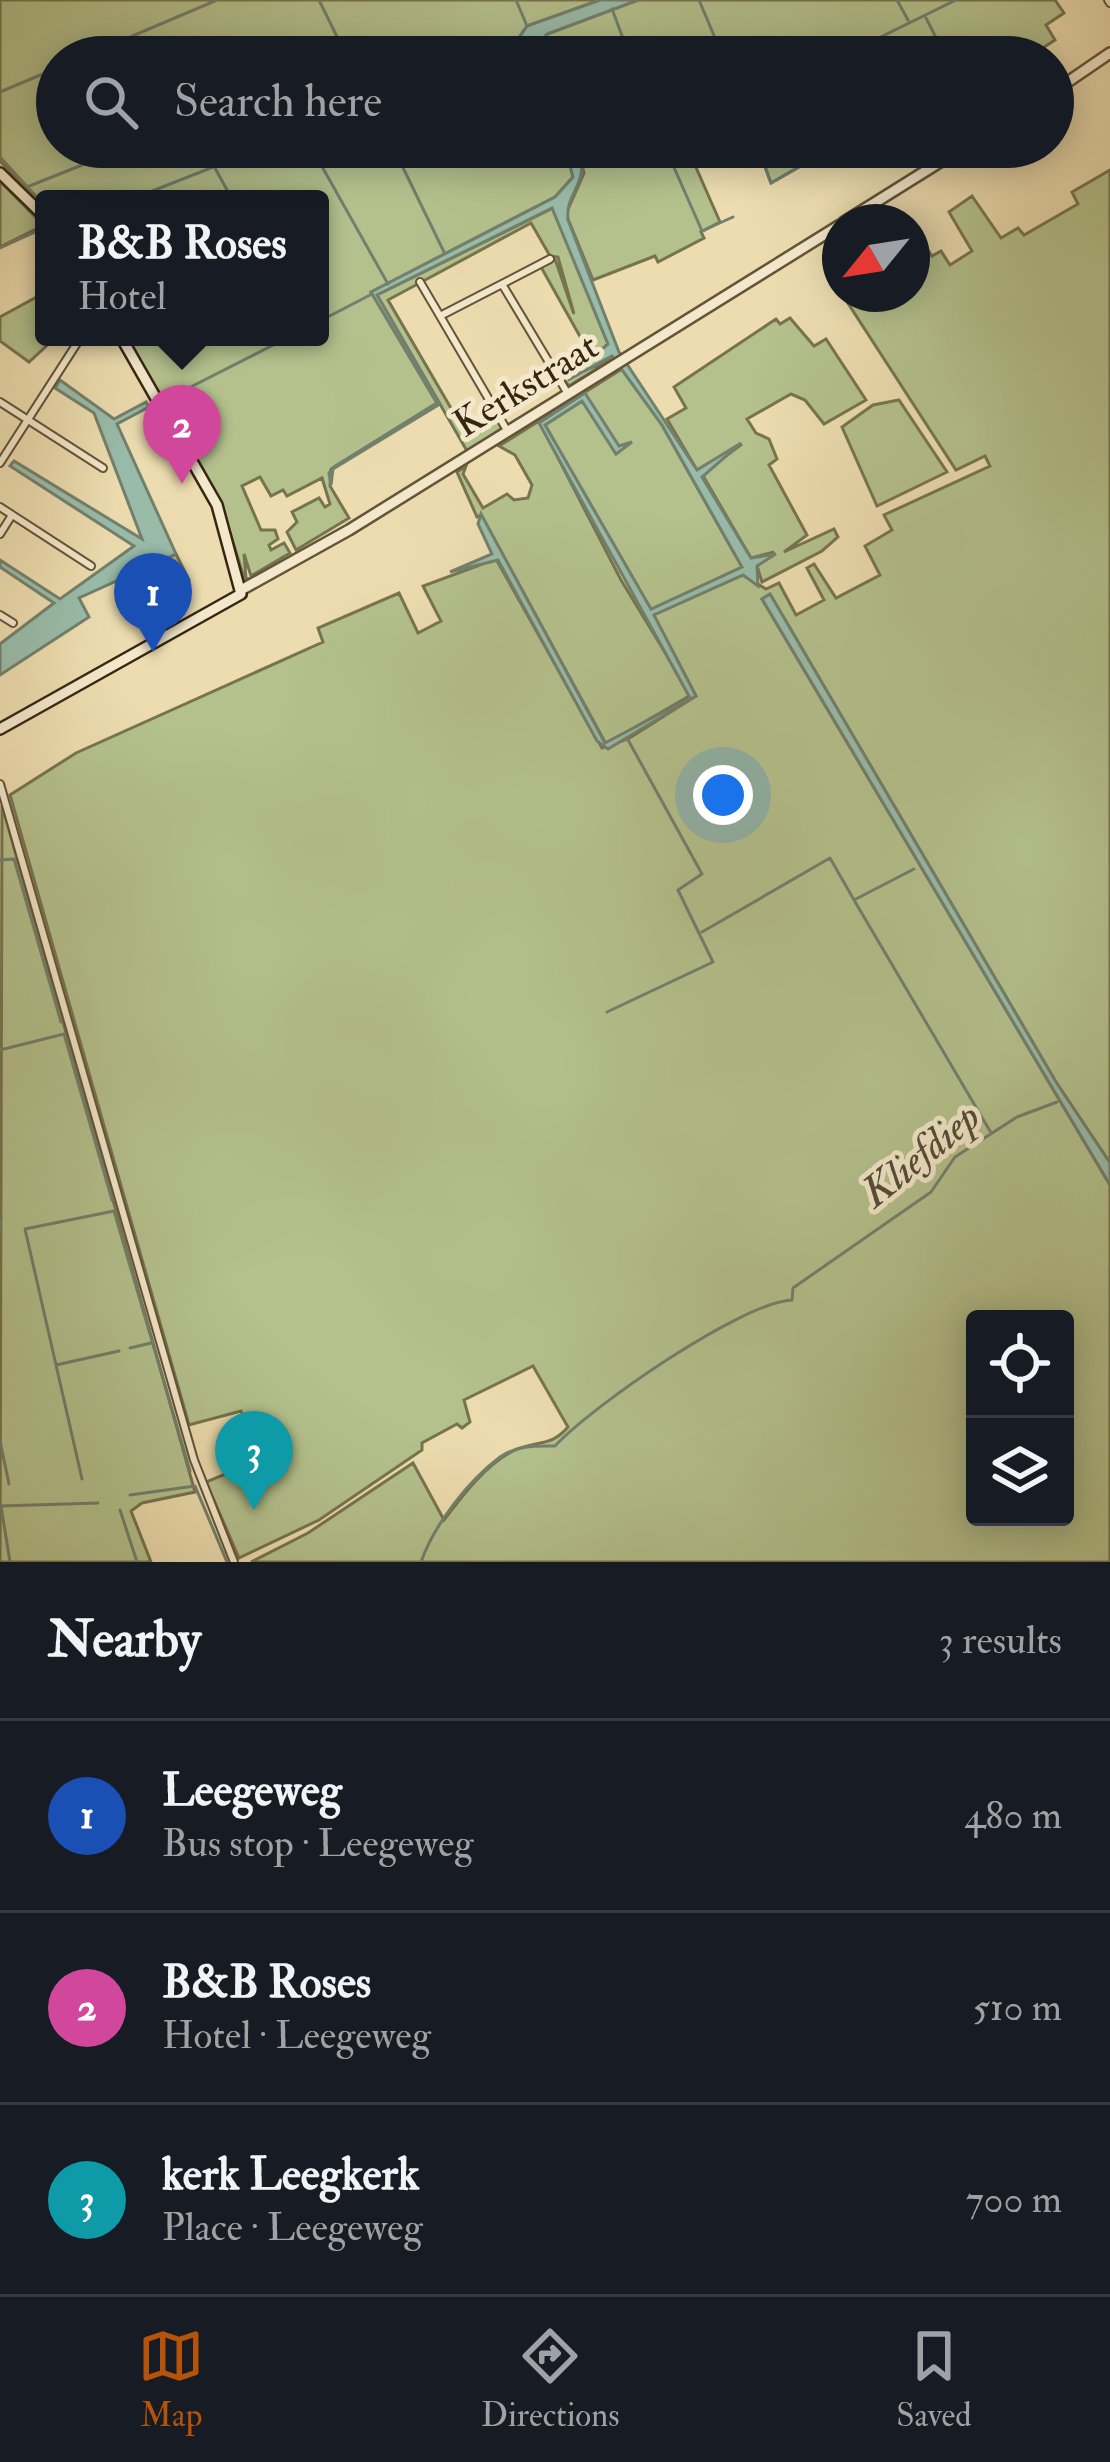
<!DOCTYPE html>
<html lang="en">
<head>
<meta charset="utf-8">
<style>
  body { margin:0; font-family:"IM FELL Double Pica",serif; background:#242831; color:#f1f3f6 }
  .controls { position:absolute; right:36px; bottom:36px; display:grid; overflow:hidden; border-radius:12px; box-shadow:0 6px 30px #0003 }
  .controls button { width:108px; height:108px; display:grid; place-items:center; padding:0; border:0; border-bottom:3px solid #363941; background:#171b24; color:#f1f3f6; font:60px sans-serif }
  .compass { position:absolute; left:822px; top:204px; width:108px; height:108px; border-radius:50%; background:#171b24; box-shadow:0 6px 30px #0003; rotate:240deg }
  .you { position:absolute; left:723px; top:795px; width:42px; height:42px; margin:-30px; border:9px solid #fff; border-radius:50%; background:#1a73e8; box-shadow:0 0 0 18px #1a73e833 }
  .badge { display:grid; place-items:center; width:78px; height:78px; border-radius:50%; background:#b45309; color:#fff; font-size:39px; font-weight:700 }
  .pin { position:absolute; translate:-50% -99px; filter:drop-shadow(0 3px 6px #0008) }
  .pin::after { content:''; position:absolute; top:63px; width:42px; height:36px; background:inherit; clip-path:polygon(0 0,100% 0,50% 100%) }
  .popup { position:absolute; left:35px; top:190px; width:294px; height:156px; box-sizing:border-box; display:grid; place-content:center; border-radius:12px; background:#171b24; filter:drop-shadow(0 3px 9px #0005); font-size:39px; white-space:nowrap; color:#9ea1a6 }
  .popup b { font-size:45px; color:#f1f3f6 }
  .popup::after { content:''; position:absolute; left:50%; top:100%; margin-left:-24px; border:24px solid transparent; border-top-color:#171b24 }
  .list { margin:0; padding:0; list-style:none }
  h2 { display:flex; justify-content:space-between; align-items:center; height:156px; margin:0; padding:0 48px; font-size:51px }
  h2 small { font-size:39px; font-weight:400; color:#9ea1a6 }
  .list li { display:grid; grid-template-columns:78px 1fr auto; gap:36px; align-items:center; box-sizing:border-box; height:192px; padding:0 48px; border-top:3px solid #363941 }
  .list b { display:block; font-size:45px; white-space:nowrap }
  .list p { margin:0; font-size:39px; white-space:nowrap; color:#9ea1a6 }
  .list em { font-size:39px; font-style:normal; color:#9ea1a6 }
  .icon { flex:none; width:66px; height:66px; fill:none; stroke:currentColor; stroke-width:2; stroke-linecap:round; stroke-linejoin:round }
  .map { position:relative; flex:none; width:1110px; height:1562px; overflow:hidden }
  .search { position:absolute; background:#171b24; box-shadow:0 6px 30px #0003; left:36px; right:36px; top:36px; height:132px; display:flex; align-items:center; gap:30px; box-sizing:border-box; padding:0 42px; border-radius:66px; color:#9ea1a6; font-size:45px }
  .sheet { height:732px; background:#171b24 }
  nav { display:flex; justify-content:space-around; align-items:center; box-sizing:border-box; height:168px; border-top:3px solid #363941; background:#171b24; font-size:33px; color:#9ea1a6 }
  nav a { display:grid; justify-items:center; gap:6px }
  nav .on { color:#b45309 }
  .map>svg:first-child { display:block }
</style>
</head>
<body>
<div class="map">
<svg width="1110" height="1562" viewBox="0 0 1110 1562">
  <rect width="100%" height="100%" fill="#ecdcaf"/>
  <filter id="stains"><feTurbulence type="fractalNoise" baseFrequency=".00167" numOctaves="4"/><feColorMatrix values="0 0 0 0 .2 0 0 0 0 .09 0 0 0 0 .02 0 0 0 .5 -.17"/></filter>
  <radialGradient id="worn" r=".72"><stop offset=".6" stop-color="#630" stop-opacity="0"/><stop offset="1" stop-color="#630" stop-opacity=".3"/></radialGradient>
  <!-- green -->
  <path fill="#b4c18d" stroke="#76744f" stroke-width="3" fill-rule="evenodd" d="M0 0H600L527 26 517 41 524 57H57V147H565L573 177 555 197 371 292 437 403 331 469 330 486 349 518 296 550 287 532 297 522 292 512 319 498 325 507 330 504 322 478 287 496 283 490 271 496 260 477 242 486 261 530H275L278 539 269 545 271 550 284 543 290 553 251 576 244 554 246 578 252 580 293 558 246 584 221 504 125 338 320 337V199H44V206L0 161Z
    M638 0H1055L1064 13 1046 25 1055 40 1029 57H541L539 43 547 34Z
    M578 147H687L720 222 701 232 704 238 658 262 655 256 593 280 566 214 584 173Z
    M743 147H833L771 183 758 148Z
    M1110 170V1163L1056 1082 770 594 762 599 1110 1185V1562H251L308 1533 413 1463 444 1520C462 1496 487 1463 515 1450 538 1440 551 1447 568 1427L533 1366 464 1400 470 1422 462 1428 457 1424 422 1443V1450L319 1520 239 1558 206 1482 262 1459 241 1411 189 1425 10 795 76 753 323 642 318 628 399 593 418 633 441 621 423 586 496 559 602 748 628 739 696 696 653 615 743 575 766 589 779 583 796 615 824 600 807 568 814 564 836 598 880 575 865 546 892 530 884 515 990 466 985 456 956 470 842 294H912V243L920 238 932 256 941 251 950 265 972 251 949 212 972 196 1001 238 1018 228 1024 235 1078 204 1072 192ZM975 1319H1065V1517H975Z
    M0 181 44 225 0 247Z
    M553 208 608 344 567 378 614 358 569 386 559 373 589 350 588 335 587 349 541 267 555 259 574 314 558 257 550 256 531 223 388 300 466 434 496 417 502 429 467 451 377 295Z
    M44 293V337H56L29 362 0 341V317Z
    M790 318 814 346 826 339 866 400 824 424 805 400 791 394 747 419 756 433 769 439 777 459 769 465 807 535 784 552 834 529 838 537 822 551 762 582 757 566 774 552 751 558 702 474 742 444 697 470 667 419 686 408 674 387 776 319 780 324Z
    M622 369 662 425 742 567 651 610 545 425 582 401 619 447 585 394 540 423 621 580 691 695 606 744 481 515 477 517 457 472 466 466 463 474 483 508 507 494 514 500 528 498 532 485 515 455 499 446Z
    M899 400 947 472 877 506 842 427 873 405Z
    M176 554 189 580 145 601 124 573Z
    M2 805 195 1492 142 1503 131 1511 151 1562H0Z"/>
  <!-- water -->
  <path fill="#99bcaa" stroke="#72806d" stroke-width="3" d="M600 0H638L547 34 539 43 541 57H524L517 41 527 26Z
    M565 147H578C591 186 565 190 568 220L619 352 697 470 741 443 702 477 751 558 776 554 757 566 758 586 743 575 654 615 696 696 608 749 597 741 498 560 450 572 492 554 478 524 481 514 605 743 690 698 539 423 585 393 619 446 632 442 616 454 582 401 545 425 651 609 742 567 662 425 612 356 568 380 608 344 552 208 377 295 440 404 333 469 331 485 329 473 334 467 437 403 371 292 555 197 573 177Z
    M60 380 114 419 146 402 149 407 117 424 176 554 79 598 89 617 0 675V644L54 603 0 567V560L60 599 134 546 10 466 14 461 142 539 94 413 55 388Z
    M770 594 1056 1082 1110 1163V1185L762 599Z"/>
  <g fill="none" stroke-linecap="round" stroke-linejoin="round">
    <!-- stream -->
    <path stroke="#72806d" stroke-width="3" d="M319 0 347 57
      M516 0 527 26
      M699 0 723 57
      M897 0 908 20
      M612 9 630 57
      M926 18 946 57
      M83 57 217 0
      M481 57 518 42
      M840 57 956 0
      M0 92 57 68
      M311 147 388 284
      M393 147 444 252
      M665 147 702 231 733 217
      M758 147 771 183 824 153
      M0 157 44 205
      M215 168 232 199
      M0 181 44 226
      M27 187 127 147
      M132 199 264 147
      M0 248 44 228
      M320 321 372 294
      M167 399 289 337
      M0 860 14 859 61 1022
      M854 900 990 1131
      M702 932 830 858 854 900 914 869
      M607 1012 713 962 678 890 702 874 627 738
      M0 1050 64 1034 112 1200
      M0 1220V1230
      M130 1348 151 1343
      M56 1365 119 1351
      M0 1441 9 1484
      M82 1479 25 1229 114 1211 190 1471
      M130 1495 195 1486 227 1562
      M0 1506 98 1503
      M1 1506 10 1562
      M120 1510 137 1562
      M421 1562C434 1525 468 1481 500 1457 517 1445 536 1446 555 1446 592 1406 742 1302 792 1300L793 1288 931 1192 955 1157 1017 1117 1057 1102"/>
    <defs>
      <path id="minor" d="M1108 0 1110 3
        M550 259 502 284 568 394
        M420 282 440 316
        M502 284 440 316 508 432
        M0 402 103 468
        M0 463 81 337
        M0 507 91 566
        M0 534 12 515
        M0 615 13 623
        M0 784 194 1460 234 1562"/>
      <path id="tertiary" d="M1053 92 1110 53
        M844 222 964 147
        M241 590 349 530 840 225"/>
      <path id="secondary" d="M0 173 44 216
        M0 729 241 594 217 505 121 337"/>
    </defs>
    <!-- minor casing -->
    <use href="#minor" stroke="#645438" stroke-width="10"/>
    <!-- tertiary casing -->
    <use href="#tertiary" stroke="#645438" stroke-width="14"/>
    <!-- secondary casing -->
    <use href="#secondary" stroke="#372711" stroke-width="14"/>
    <!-- minor -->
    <use href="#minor" stroke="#f3e8cb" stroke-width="6"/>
    <!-- tertiary -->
    <use href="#tertiary" stroke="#f3e8cb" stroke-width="9"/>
    <!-- secondary -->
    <use href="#secondary" stroke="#f3e8cb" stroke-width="9"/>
  </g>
  <g text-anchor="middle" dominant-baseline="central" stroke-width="10" stroke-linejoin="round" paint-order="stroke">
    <!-- street labels -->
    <g font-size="39" fill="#372711" stroke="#f3e8cb">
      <text transform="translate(526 385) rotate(-32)">Kerkstraat</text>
    </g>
    <!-- water labels -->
    <g font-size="42" font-style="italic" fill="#504c37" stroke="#f3e8cb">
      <text transform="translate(921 1155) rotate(-39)">Kliefdiep</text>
    </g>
  </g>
  <rect width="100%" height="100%" filter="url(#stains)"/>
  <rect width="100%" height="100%" fill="url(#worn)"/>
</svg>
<div class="controls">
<button><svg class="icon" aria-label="locate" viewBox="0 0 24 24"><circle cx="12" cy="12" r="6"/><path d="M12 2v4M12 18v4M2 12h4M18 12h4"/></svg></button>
<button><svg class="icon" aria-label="layers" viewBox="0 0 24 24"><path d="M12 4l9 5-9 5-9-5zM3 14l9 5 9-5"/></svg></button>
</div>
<svg class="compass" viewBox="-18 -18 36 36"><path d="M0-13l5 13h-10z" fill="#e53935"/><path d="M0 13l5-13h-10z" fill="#9ea1a6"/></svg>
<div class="you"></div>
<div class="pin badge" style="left:153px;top:652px;background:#1a4fb4">1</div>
<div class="pin badge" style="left:182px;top:484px;background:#d1479c">2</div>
<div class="popup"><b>B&amp;B Roses</b>Hotel</div>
<div class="pin badge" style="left:254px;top:1510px;background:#0f9aa8">3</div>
<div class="search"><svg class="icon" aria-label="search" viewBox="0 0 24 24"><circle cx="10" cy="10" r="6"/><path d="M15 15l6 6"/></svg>Search here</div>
</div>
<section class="sheet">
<h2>Nearby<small>3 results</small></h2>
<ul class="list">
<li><span class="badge" style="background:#1a4fb4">1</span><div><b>Leegeweg</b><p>Bus stop · Leegeweg</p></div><em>480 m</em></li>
<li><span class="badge" style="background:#d1479c">2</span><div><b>B&amp;B Roses</b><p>Hotel · Leegeweg</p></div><em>510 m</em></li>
<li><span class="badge" style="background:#0f9aa8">3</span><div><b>kerk Leegkerk</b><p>Place · Leegeweg</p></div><em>700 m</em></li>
</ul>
</section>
<nav>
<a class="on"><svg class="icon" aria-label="map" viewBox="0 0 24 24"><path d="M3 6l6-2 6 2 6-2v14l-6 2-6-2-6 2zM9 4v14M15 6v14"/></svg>Map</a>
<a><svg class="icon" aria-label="directions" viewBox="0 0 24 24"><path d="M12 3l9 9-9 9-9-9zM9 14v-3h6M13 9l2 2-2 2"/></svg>Directions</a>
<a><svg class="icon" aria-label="saved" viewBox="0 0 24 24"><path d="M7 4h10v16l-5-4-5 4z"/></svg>Saved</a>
</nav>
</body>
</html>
